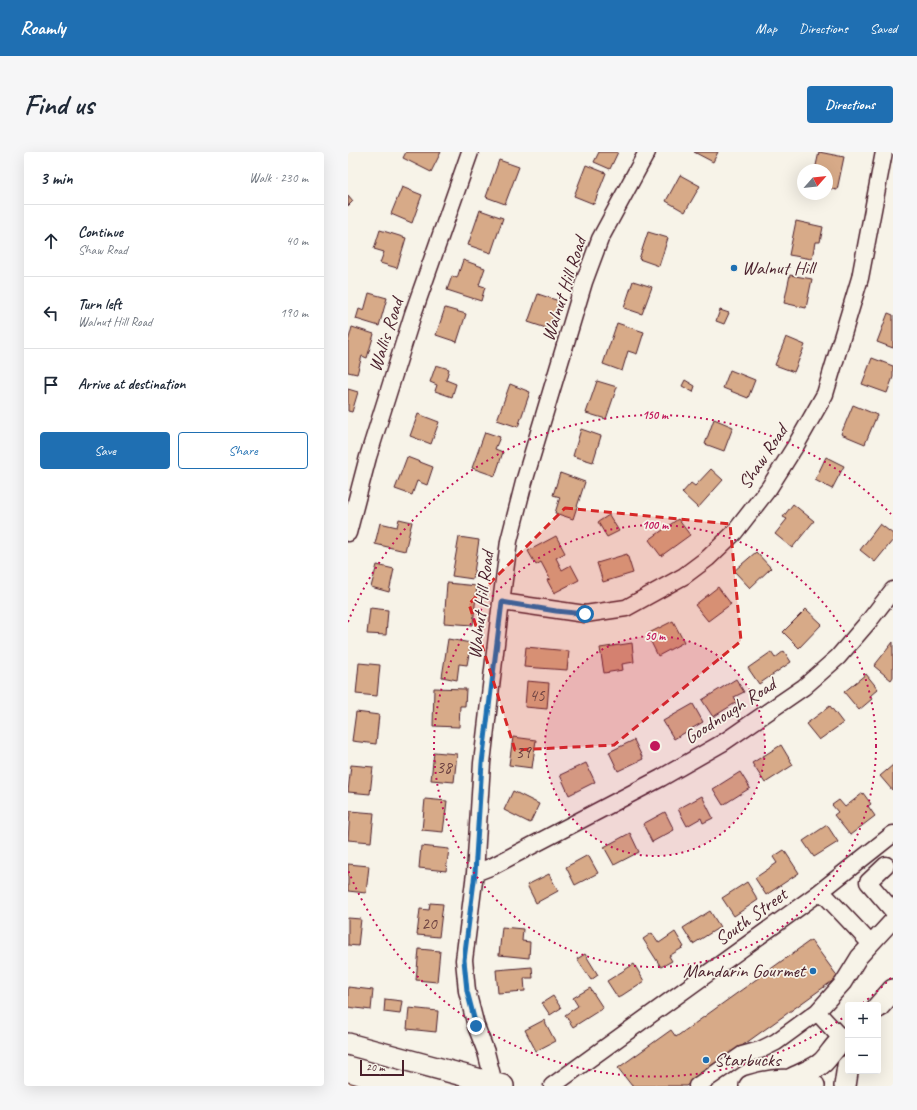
<!DOCTYPE html>
<html lang="en">
<head>
<meta charset="utf-8">
<style>
  body { margin:0; font-family:Caveat,sans-serif; background:#f6f6f7; color:#1f2937 }
  .controls { position:absolute; right:12px; bottom:12px; display:grid; overflow:hidden; border-radius:4px; box-shadow:0 4px 16px #0002 }
  .controls button { width:36px; height:36px; display:grid; place-items:center; padding:0; border:0; border-bottom:1px solid #e0e1e3; background:#fff; color:#1f2937; font:20px sans-serif }
  .compass { position:absolute; left:449px; top:12px; width:36px; height:36px; border-radius:50%; background:#fff; box-shadow:0 4px 16px #0002; rotate:63deg }
  .scale { position:absolute; left:12px; bottom:10px; width:44px; box-sizing:border-box; padding-left:4px; border:2px solid #4a1f2b; border-top:0; font-size:11px; line-height:14px; white-space:nowrap; color:#4a1f2b; -webkit-text-stroke:3px #f7f3e8; paint-order:stroke }
  .stop { position:absolute; width:12px; height:12px; margin:-9px; border:3px solid #1f6fb2; border-radius:50%; background:#fff }
  .stop.end { background:#1f6fb2; border-color:#fff; box-shadow:0 1px 4px #0008 }
  .list { margin:0; padding:0; list-style:none }
  h2 { display:flex; justify-content:space-between; align-items:center; height:52px; margin:0; padding:0 16px; font-size:17px }
  h2 small { font-size:13px; font-weight:400; color:#747a83 }
  .list li { display:grid; grid-template-columns:26px 1fr auto; gap:12px; align-items:center; box-sizing:border-box; height:72px; padding:0 16px; border-top:1px solid #e0e1e3 }
  .list b { display:block; font-size:15px; white-space:nowrap }
  .list p { margin:0; font-size:13px; white-space:nowrap; color:#747a83 }
  .list em { font-size:13px; font-style:normal; color:#747a83 }
  .actions { display:flex; gap:8px; padding:12px 16px }
  .actions a { flex:1; padding:9px 0; border:1px solid #1f6fb2; border-radius:4px; text-align:center; font-size:14px; color:#1f6fb2 }
  .actions .main { background:#1f6fb2; color:#fff }
  .icon { flex:none; width:22px; height:22px; fill:none; stroke:currentColor; stroke-width:2; stroke-linecap:round; stroke-linejoin:round }
  .map { position:relative; flex:none; width:545px; height:934px; overflow:hidden; border-radius:4px }
  header { display:flex; align-items:center; gap:24px; box-sizing:border-box; height:56px; padding:0 20px; background:#1f6fb2; color:#fff }
  header strong { font-size:19px }
  nav { display:flex; gap:22px; margin-inline-start:auto; font-size:14px }
  .intro { display:flex; align-items:center; justify-content:space-between; box-sizing:border-box; height:96px; padding:0 24px }
  h1 { margin:0; font-size:28px }
  .button { padding:10px 18px; border-radius:4px; background:#1f6fb2; color:#fff; font-size:14px; font-weight:700 }
  main { display:flex; gap:24px; padding:0 24px }
  aside { flex:1; background:#fff; border-radius:4px; box-shadow:0 4px 16px #0002 }
  .map>svg:first-child { display:block }
</style>
</head>
<body>
<header>
<strong>Roamly</strong>
<nav><a>Map</a><a>Directions</a><a>Saved</a></nav>
</header>
<div class="intro"><h1>Find us</h1><a class="button">Directions</a></div>
<main>
<aside>
<h2>3 min<small>Walk · 230 m</small></h2>
<ul class="list">
<li><svg class="icon" aria-label="ahead" viewBox="0 0 24 24"><path d="M12 20V5M6 11l6-6 6 6"/></svg><div><b>Continue</b><p>Shaw Road</p></div><em>40 m</em></li>
<li><svg class="icon" aria-label="left" viewBox="0 0 24 24"><path d="M17 20v-9H6M10 6l-5 5 5 5"/></svg><div><b>Turn left</b><p>Walnut Hill Road</p></div><em>190 m</em></li>
<li><svg class="icon" aria-label="arrive" viewBox="0 0 24 24"><path d="M6 21V4h12l-3 4 3 4H6"/></svg><div><b>Arrive at destination</b></div></li>
</ul>
<div class="actions"><a class="main">Save</a><a>Share</a></div>
</aside>
<div class="map">
<svg width="545" height="934" viewBox="0 0 545 934">
  <rect width="100%" height="100%" fill="#f7f3e8"/>
  <filter id="ink" filterUnits="userSpaceOnUse"><feTurbulence type="fractalNoise" baseFrequency=".025" numOctaves="2"/><feDisplacementMap in="SourceGraphic" scale="8" xChannelSelector="R" yChannelSelector="G"/><feConvolveMatrix kernelMatrix="1 2 1 2 8 2 1 2 1" color-interpolation-filters="sRGB"/></filter>
  <g filter="url(#ink)">
    <!-- building -->
    <path fill="#d7aa88" stroke="#4a1f2b" d="M58 0H93L83 20 55 6Z
      M251 0H270L262 17 246 10Z
      M346 0H370L365 10Z
      M471 0 496 5 489 38 479 36V18H467Z
      M151 8 171 15 157 52 138 45Z
      M238 13 258 21 246 52 226 44Z
      M332 23 352 34 337 60 318 49Z
      M54 35 74 43 64 71 43 62Z
      M0 43 5 49 0 54Z
      M132 58 155 66 143 101 120 93Z
      M448 69 475 75 472 90H467L464 107 441 103Z
      M32 78 58 86 49 116 32 111 36 100 26 97Z
      M300 80 320 86 311 114 291 107Z
      M115 108 137 116 131 133 137 135 133 149 99 138 104 124 109 126Z
      M442 123 464 127 458 156 436 151Z
      M285 129 304 135 294 162 276 156Z
      M21 141 39 146 31 174 8 167 11 157 16 159Z
      M190 142 211 149 201 177 180 170Z
      M97 156 118 162 109 190 88 183Z
      M372 158 381 161 376 172 368 169Z
      M540 161 545 163V196L529 190Z
      M269 171 296 180 289 202 280 199 274 219 255 212Z
      M4 175 26 182 19 206 14 204 9 222 0 220V190Z
      M438 185 457 193 446 220 427 213Z
      M524 206 545 214V225L539 241 514 232Z
      M88 213 101 217 98 228 108 232 104 245 87 239 89 233 82 230Z
      M382 218 407 228 400 246 375 236Z
      M337 228 347 234 345 240 334 234Z
      M249 229 269 235 258 267 238 261Z
      M162 232 182 240 170 275 149 268Z
      M0 237 10 240 4 260 0 259Z
      M505 253 529 263 517 292 493 282Z
      M70 262 91 270 83 292 62 284Z
      M366 267 385 275 376 299 357 292Z
      M233 277 253 284 245 310 225 304Z
      M137 280 152 285 147 297 155 300 147 324 124 316Z
      M59 305 85 315 79 333 69 329 64 343 47 337Z
      M478 305 496 314 484 337 467 328Z
      M363 317 375 328 350 356 334 341 343 331 347 334Z
      M212 321 237 330 225 367 207 361 212 345 205 343Z
      M445 352 466 369 444 396 427 382 439 367 435 365Z
      M261 363 271 379 259 385 250 370Z
      M51 367 64 370 57 399 27 392 32 371 49 375Z
      M330 367 342 383 313 404 301 388Z
      M532 372 545 382V388L527 410 512 398Z
      M208 384 217 401 208 406 214 418 223 413 231 428 206 441 199 428 202 427 193 410 188 413 180 399Z
      M111 385 131 388 125 427 104 424Z
      M408 400 423 416 402 436 386 419Z
      M279 402 285 421 255 430 249 411Z
      M29 413 46 417 41 440 23 435Z
      M99 431 129 434 125 473 96 471Z
      M370 435 383 452 360 469 347 453Z
      M22 456 40 458 38 483 19 482Z
      M458 457 474 472 451 496 435 480Z
      M325 469 336 490 310 504 299 482Z
      M100 487 123 491 119 513 111 512 109 528 94 525Z
      M545 490V525L543 528 526 514Z
      M284 491 286 510 274 512 275 518 256 521 252 496Z
      M178 495 221 499 219 518 176 515Z
      M436 499 443 510 411 532 400 516 423 500 427 506Z
      M11 511 32 513 29 544 8 542Z
      M518 522 530 537 522 544 524 547 511 558 496 540Z
      M388 527 396 540 386 545 389 550 365 565 354 548Z
      M179 529 201 531 199 557 177 555Z
      M86 536 118 537 117 554H112L111 575 85 574Z
      M345 552 355 570 326 587 315 569Z
      M482 554 495 571 471 588 458 572Z
      M8 560 31 563 28 592 4 589Z
      M165 585 188 588 184 616 161 613Z
      M286 588 295 607 270 619 261 600Z
      M433 593 445 613 417 631 404 611Z
      M86 600 109 602 106 630 83 628Z
      M238 611 247 630 221 643 212 623Z
      M3 613 25 615 22 642 0 640Z
      M545 613V636L544 638 532 624Z
      M392 620 402 636 375 653 365 637Z
      M165 639 191 652 182 671 156 658Z
      M515 641 523 652 520 654 527 664 502 683 486 663 490 660 484 653 491 648 497 655Z
      M354 644 365 666 355 671 353 666 339 674 330 657Z
      M77 647 99 649 95 680 74 678Z
      M2 659 26 661 23 690 0 688Z
      M317 660 326 678 304 690 295 672Z
      M479 673 490 690 466 705 455 689Z
      M282 681 291 700 266 713 256 695Z
      M73 694 101 697 98 719 71 716Z
      M436 698 451 721 418 743 407 726 429 711 425 705Z
      M240 703 250 721 227 733 218 715Z
      M0 712 21 714 18 741 0 739Z
      M201 722 210 739 188 751 179 733Z
      M399 730 410 748 386 764 374 746Z
      M82 751 95 752 91 785 69 783 72 757 81 758Z
      M362 759 372 775 345 792 335 776Z
      M0 766 13 767 10 794 0 793Z
      M154 775 175 777 174 789 182 790 181 806 151 803Z
      M327 780 336 795 321 804 324 809 313 815 295 787 304 781 311 791Z
      M463 788 490 825 338 934H284L270 916 323 878 328 885Z
      M71 797 92 799 89 830 68 828Z
      M237 802 250 823 243 828 229 807Z
      M286 812 296 829 270 846 259 829Z
      M184 815 185 826H176L177 839 150 841 148 818Z
      M0 835 25 838 23 858 0 855Z
      M242 836 255 856 225 875 217 863 230 854 225 846Z
      M205 844 213 856 202 863 194 851Z
      M37 847 54 849 52 862 36 860Z
      M61 856 90 859 88 880 59 877Z
      M196 868 207 889 188 899 177 878Z
      M0 930 14 934H0Z"/>
    <g fill="none" stroke-linecap="round" stroke-linejoin="round">
      <defs>
        <path id="minor" d="M0 381 20 305 65 162 122 0
          M154 450 237 462 278 456 336 424 360 406 386 381 421 336 448 293 477 242 512 126 536 0
          M538 713 520 730 545 759
          M127 721 145 714 313 626 376 590 456 535 490 505 521 469 545 438
          M473 739 523 792
          M469 860 494 887
          M146 931 138 900 128 874 119 839 116 808 127 721 134 611 151 466 161 389 176 330 236 130 252 87 299 0
          M204 934 468 743 545 682
          M349 934 394 903 412 898 428 890 469 860 495 831 511 805 545 768"/>
        <path id="major" d="M530 855 545 838
          M0 892 155 934
          M444 927C453 922 468 917 475 910 484 901 488 890 500 885
          M402 934C424 927 445 925 466 934
          M497 934 500 914"/>
      </defs>
      <!-- minor casing -->
      <use href="#minor" stroke="#4a1f2b" stroke-width="19"/>
      <!-- major casing -->
      <use href="#major" stroke="#4a1f2b" stroke-width="24"/>
      <!-- minor -->
      <use href="#minor" stroke="#f7f3e8" stroke-width="16"/>
      <!-- major -->
      <use href="#major" stroke="#f7f3e8" stroke-width="21"/>
    </g>
  </g>
  <g fill="none" stroke-linecap="round" stroke-linejoin="round" filter="url(#ink)">
    <!-- route -->
    <path stroke="#1f6fb2" stroke-width="5" d="M128 874 119 839 116 808 127 721 134 611 154 450 208 459 237 462"/>
  </g>
  <!-- marked area -->
  <path fill="#d62828" fill-opacity="0.2" stroke="#d62828" stroke-width="3" stroke-dasharray="8 5" stroke-linejoin="round" d="M217 356 382 372 393 489 266 593 167 598 121 452Z"/>
  <!-- distance rings -->
  <circle cx="307" cy="594" r="110" fill="#c2185b" fill-opacity=".12"/>
  <g fill="none" stroke="#c2185b" stroke-width="2" stroke-dasharray="2 4">
    <circle cx="307" cy="594" r="110"/>
    <circle cx="307" cy="594" r="221"/>
    <path d="M543 826A331 331 0 0 1 515 851M499 863A331 331 0 0 1 0 718M0 470A331 331 0 0 1 543 362"/>
  </g>
  <!-- markers -->
  <g fill="#1f6fb2" stroke="#f7f3e8" stroke-width="1.5">
    <circle cx="386" cy="116" r="4"/>
    <circle cx="465" cy="819" r="4"/>
    <circle cx="358" cy="908" r="4"/>
  </g>
  <g text-anchor="middle" dominant-baseline="central" stroke-width="3.5" stroke-linejoin="round" paint-order="stroke">
    <!-- number labels -->
    <g font-size="17" fill="#6d4242">
      <text x="189" y="543">45</text>
      <text x="175" y="600">39</text>
      <text x="96" y="615">38</text>
      <text x="81" y="771">20</text>
    </g>
    <!-- poi labels -->
    <g font-size="19" fill="#4a1f2b" stroke="#f7f3e8" text-anchor="start">
      <text x="394" y="116">Walnut Hill</text>
      <text x="457" y="819" text-anchor="end">Mandarin Gourmet</text>
      <text x="366" y="908">Starbucks</text>
    </g>
    <!-- street labels -->
    <g font-size="19" fill="#4a1f2b" stroke="#f7f3e8">
      <text transform="translate(216 137) rotate(-72)">Walnut Hill Road</text>
      <text transform="translate(38 183) rotate(-72)">Wallis Road</text>
      <text transform="translate(415 305) rotate(-56)">Shaw Road</text>
      <text transform="translate(133 453) rotate(-83)">Walnut Hill Road</text>
      <text transform="translate(382 559) rotate(-33)">Goodnough Road</text>
      <text transform="translate(403 765) rotate(-36)">South Street</text>
    </g>
  </g>
  <circle cx="307" cy="594" r="6" fill="#c2185b" stroke="#f7f3e8" stroke-width="2"/>
  <g font-size="12" text-anchor="middle" font-weight="bold" fill="#c2185b" stroke="#f7f3e8" stroke-width="3.5" stroke-linejoin="round" paint-order="stroke">
    <text x="307" y="267">150 m</text>
    <text x="307" y="377">100 m</text>
    <text x="307" y="488">50 m</text>
  </g>
</svg>
<div class="controls">
<button>+</button>
<button>−</button>
</div>
<svg class="compass" viewBox="-18 -18 36 36"><path d="M0-13l5 13h-10z" fill="#e53935"/><path d="M0 13l5-13h-10z" fill="#747a83"/></svg>
<div class="scale">20 m</div>
<div class="stop" style="left:237px;top:462px"></div>
<div class="stop end" style="left:128px;top:874px"></div>
</div>
</main>
</body>
</html>
